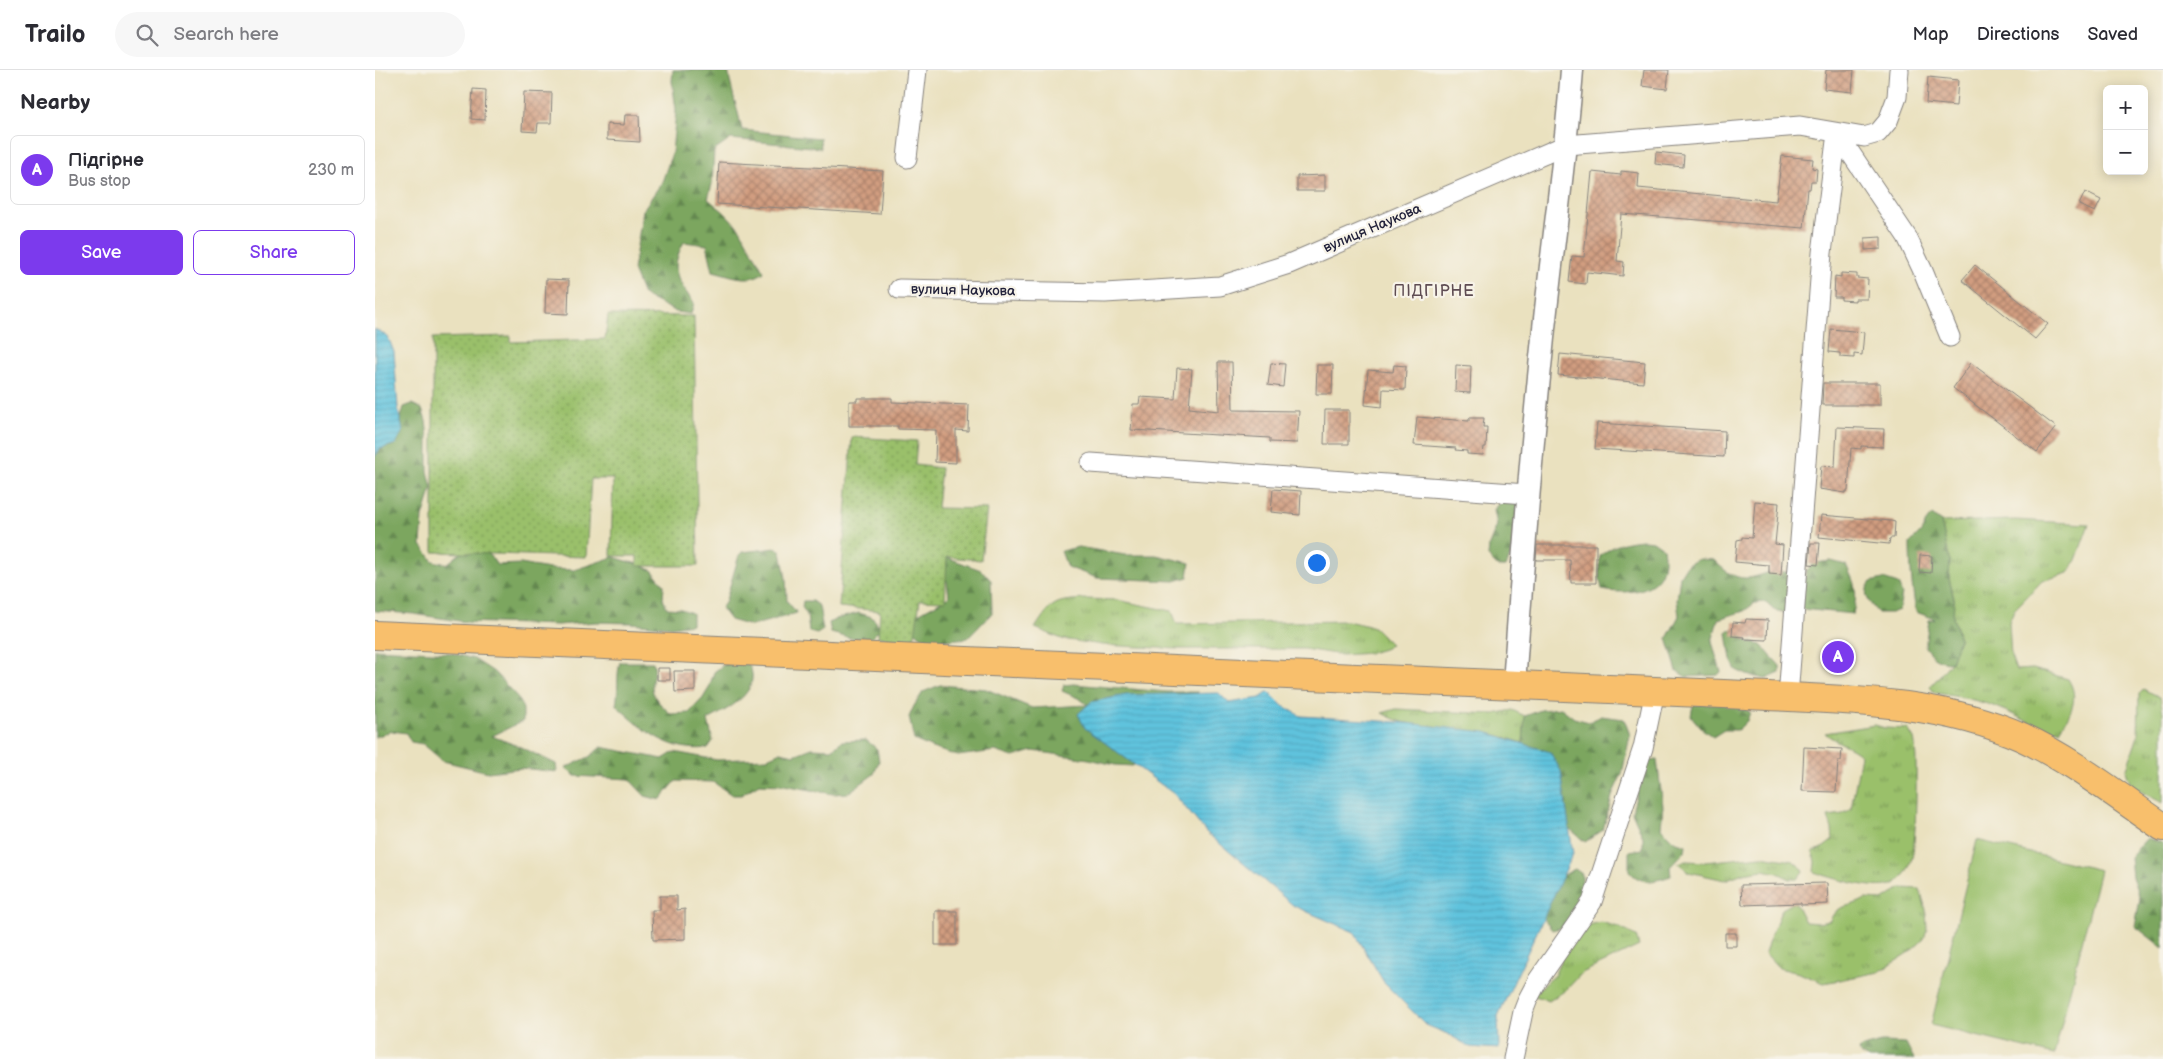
<!DOCTYPE html>
<html lang="en">
<head>
<meta charset="utf-8">
<style>
  body { margin:0; font-family:"Balsamiq Sans",sans-serif; background:#f7f7f7; color:#2b2b33 }
  .controls { position:absolute; right:15px; top:15px; display:grid; overflow:hidden; border-radius:8px; box-shadow:0 2px 12px #0003 }
  .controls button { width:45px; height:45px; display:grid; place-items:center; padding:0; border:0; border-bottom:1px solid #e1e1e2; background:#fff; color:#2b2b33; font:25px sans-serif }
  .you { position:absolute; left:941px; top:492px; width:18px; height:18px; margin:-12px; border:4px solid #fff; border-radius:50%; background:#1a73e8; box-shadow:0 0 0 8px #1a73e833 }
  .badge { display:grid; place-items:center; width:32px; height:32px; border-radius:50%; background:#7c3aed; color:#fff; font-size:16px; font-weight:700 }
  .pin { position:absolute; translate:-50% -50%; border:2px solid #fff; box-shadow:0 1px 5px #0006 }
  .list { margin:0; padding:0; list-style:none }
  h2 { display:flex; justify-content:space-between; align-items:center; height:65px; margin:0; padding:0 20px; font-size:21px }
  h2 small { font-size:16px; font-weight:400; color:#7c7c81 }
  .list li { display:grid; grid-template-columns:32px 1fr auto; gap:15px; align-items:center; box-sizing:border-box; height:70px; margin:0 10px 10px; padding:0 10px; border:1px solid #e1e1e2; border-radius:8px }
  .list b { display:block; font-size:19px; white-space:nowrap }
  .list p { margin:0; font-size:16px; white-space:nowrap; color:#7c7c81 }
  .list em { font-size:16px; font-style:normal; color:#7c7c81 }
  .actions { display:flex; gap:10px; padding:15px 20px }
  .actions a { flex:1; padding:11px 0; border:1px solid #7c3aed; border-radius:8px; text-align:center; font-size:18px; color:#7c3aed }
  .actions .main { background:#7c3aed; color:#fff }
  .icon { flex:none; width:28px; height:28px; fill:none; stroke:currentColor; stroke-width:2; stroke-linecap:round; stroke-linejoin:round }
  .map { position:relative; flex:none; width:1788px; height:989px; overflow:hidden }
  header { display:flex; align-items:center; gap:30px; box-sizing:border-box; height:70px; padding:0 25px; background:#fff; border-bottom:1px solid #e1e1e2 }
  header strong { font-size:24px }
  nav { display:flex; gap:28px; margin-inline-start:auto; font-size:18px }
  .search { width:350px; height:45px; background:#f7f7f7; display:flex; align-items:center; gap:12px; box-sizing:border-box; padding:0 18px; border-radius:28px; color:#7c7c81; font-size:19px }
  main { display:flex }
  aside { flex:1; background:#fff }
  .map>svg:first-child { display:block }
</style>
</head>
<body>
<header>
<strong>Trailo</strong>
<div class="search"><svg class="icon" aria-label="search" viewBox="0 0 24 24"><circle cx="10" cy="10" r="6"/><path d="M15 15l6 6"/></svg>Search here</div>
<nav><a>Map</a><a>Directions</a><a>Saved</a></nav>
</header>
<main>
<aside>
<h2>Nearby<small></small></h2>
<ul class="list">
<li><span class="badge">A</span><div><b>Підгірне</b><p>Bus stop</p></div><em>230 m</em></li>
</ul>
<div class="actions"><a class="main">Save</a><a>Share</a></div>
</aside>
<div class="map">
<svg width="1788" height="989" viewBox="0 0 1788 989">
  <defs>
    <pattern id="grass-tufts" width="24" height="20" patternUnits="userSpaceOnUse" patternTransform="scale(1.25)"><rect width="24" height="20" fill="#9ac06b"/><path d="M3 7l-1-3M5 7V3M7 7l1-3M15 17l-1-3M17 17v-4M19 17l1-3" fill="none" stroke="#7d9c59"/></pattern>
    <pattern id="forest-firs" width="22" height="20" patternUnits="userSpaceOnUse" patternTransform="scale(1.25)"><rect width="22" height="20" fill="#7ba65f"/><path d="M5 1l3.5 6h-7zM16 11l3.5 6h-7z" fill="#648750"/></pattern>
    <pattern id="park-dots" width="8" height="8" patternUnits="userSpaceOnUse" patternTransform="scale(1.25)"><rect width="8" height="8" fill="#9ac06b"/><path d="M2 2h.1M6 6h.1" fill="none" stroke="#7d9c59" stroke-width="1.8" stroke-linecap="round"/></pattern>
    <pattern id="water-rules" width="6" height="5" patternUnits="userSpaceOnUse" patternTransform="scale(1.25)"><rect width="6" height="5" fill="#5fc3dd"/><path d="M0 2.5h6" fill="none" stroke="#52a7bf"/></pattern>
    <pattern id="building-cross-hatch" width="8" height="8" patternUnits="userSpaceOnUse" patternTransform="scale(1.25)"><rect width="8" height="8" fill="#d19d80"/><path d="M0 0l8 8M0 8l8-8" fill="none" stroke="#a9806a"/></pattern>
  </defs>
  <rect width="100%" height="100%" fill="#f7f3e8"/>
  <filter id="ink" filterUnits="userSpaceOnUse"><feTurbulence type="fractalNoise" baseFrequency=".02" numOctaves="2"/><feDisplacementMap in="SourceGraphic" scale="10" xChannelSelector="R" yChannelSelector="G"/><feConvolveMatrix kernelMatrix="1 2 1 2 8 2 1 2 1" color-interpolation-filters="sRGB"/></filter>
  <filter id="wash" filterUnits="userSpaceOnUse"><feTurbulence type="fractalNoise" baseFrequency=".0096" numOctaves="4" result="noise"/><feDisplacementMap in="SourceGraphic" scale="20" xChannelSelector="R" yChannelSelector="G"/><feGaussianBlur stdDeviation="1.12" result="paint"/><feColorMatrix in="noise" values="0 0 0 0 0 0 0 0 0 0 0 0 0 0 0 0 0 1.4 0 .05"/><feComposite in="paint" operator="in"/></filter>
  <g filter="url(#wash)">
    <rect width="100%" height="100%" fill="#eae1bf"/>
    <!-- grass -->
    <path fill="url(#grass-tufts)" stroke="#5e7153" d="M1640 450 1714 454 1701 490 1693 503 1667 511 1639 540 1634 552 1636 586 1641 600 1658 599 1693 609C1705 628 1696 643 1685 660 1662 660 1644 646 1624 638 1603 630 1582 626 1560 623L1555 617 1576 592 1584 569 1578 547 1579 529 1574 509 1575 491 1566 452Z
      M712 529 742 530 797 541 802 554 972 551 999 557 1016 574 1012 578 995 583 967 585 929 579H803L727 575 687 569 660 558C678 531 679 531 712 529Z
      M1768 619 1785 627 1788 642V733L1770 724 1755 713 1751 701 1763 666 1764 624Z
      M1021 639 1119 644 1137 640 1150 646 1148 673C1132 668 1116 663 1099 661 1069 657 1033 659 1007 643Z
      M1500 655 1510 658 1533 659C1535 662 1537 666 1539 669 1543 681 1541 775 1537 788 1534 798 1528 811 1517 815 1499 821 1457 808 1439 802L1440 792 1438 782 1449 777 1458 770 1457 759 1453 746 1468 744 1476 739 1486 685C1475 675 1461 673 1450 663Z
      M1386 786 1418 791 1429 800 1422 809H1415L1403 803 1388 800 1368 803 1350 810 1314 802 1303 793 1311 791 1330 792Z
      M1526 818 1545 819 1551 840 1552 859 1549 869 1535 882 1504 902 1449 913 1424 903 1404 898 1390 883 1394 870 1407 839 1420 832 1430 852 1443 853 1455 851C1461 833 1477 838 1490 829L1508 830Z
      M1226 852 1243 857 1261 866 1264 876 1207 903 1191 920 1174 931 1158 925 1180 904 1191 877 1210 856Z"/>
    <!-- forest -->
    <path fill="url(#forest-firs)" stroke="#4e644d" d="M298 0H353C356 20 363 40 367 60L445 68 446 78 356 69 339 81 337 114 333 129 349 142 365 159 389 202C374 214 355 205 338 201L332 175 309 172C294 199 302 210 319 233L316 244 301 242 268 225 258 200 268 140 287 112 297 83 301 40 297 11Z
      M37 334 47 339 51 351 53 369V401L57 418 48 447 46 475 58 491 72 494 83 485 98 477 114 484 122 495 146 494 174 499 199 500 238 487 266 495 278 501 289 515 288 529 292 538 306 539 317 543V554L296 557 256 553 221 552 182 555 91 552 39 544 0 541V381L24 355 29 337Z
      M1133 430 1147 434 1142 469 1131 497H1123L1113 487 1114 475 1122 455 1119 440 1122 435Z
      M1557 445 1566 452 1575 491 1574 509 1579 529 1578 547 1584 569 1576 592C1563 592 1558 588 1550 577L1554 550 1560 549 1541 542C1537 519 1535 497 1535 473L1546 462 1553 449Z
      M1269 470 1278 471 1288 478C1296 520 1259 526 1227 520L1224 504 1225 486C1239 474 1252 471 1269 470Z
      M703 477 750 485H781L815 493 813 507 800 511 722 508 692 497 686 481Z
      M401 478 406 482 411 508 412 531 422 543 376 556 355 550 346 538 350 533 364 485 367 482Z
      M568 486 606 500 616 510 617 543 593 568 573 570 548 568 534 556 541 545 574 527 572 511 558 494Z
      M1324 489 1339 490C1373 527 1386 494 1414 503L1412 543 1402 542 1391 532 1380 533 1369 541 1343 549 1337 572 1346 602 1343 605 1311 607 1302 601 1292 568 1304 546 1302 530 1305 506 1312 495Z
      M1456 491 1471 495C1481 516 1483 521 1478 544L1426 539 1431 501 1440 493Z
      M1508 509 1523 514 1527 524 1524 540 1516 543H1503C1494 532 1486 524 1496 512Z
      M428 531H437L444 536 448 560 442 564 434 562 432 545 427 537Z
      M484 543 497 547 506 558 496 568H474L456 563 454 553 461 549Z
      M1354 560 1362 561 1374 572 1386 575 1405 596V603L1391 609 1372 605 1361 600 1356 590 1352 563Z
      M0 579 76 583 99 589 119 602 144 629 148 639V651L117 666 148 678 181 694 182 702 146 698 113 702 68 691 48 674 36 672 31 663 17 661 0 667Z
      M245 592H278C282 604 276 606 277 617 278 629 287 636 296 644L314 643 328 628 334 618 339 602 351 593 374 594C388 622 353 639 333 650L338 671 333 678C294 683 268 660 241 635 244 620 241 607 245 592Z
      M698 614 793 622H823L820 627 762 671 758 696 740 695 714 689 658 681 638 687 620 681 583 686 557 678 539 670 534 647 539 636 548 622 565 615 611 619 657 638 713 635 705 629 687 621 689 615Z
      M1359 632 1375 642 1372 651 1363 660H1349L1338 667 1326 658 1316 646 1318 635Z
      M1186 638 1199 648 1214 652 1226 646 1249 649 1255 665 1247 704 1238 723 1228 760 1210 772 1186 751 1148 673 1150 646 1166 640Z
      M491 670 502 679 504 691 499 704 473 723 458 724 409 715 384 714 366 725H357L338 712 301 711 285 730 270 726 254 709 200 706 190 698 214 687 226 677 288 689 299 682 342 690 392 688 406 682 419 685 437 678 457 679 467 671Z
      M1282 690 1288 736 1286 758 1299 771 1311 775 1310 781 1295 797 1296 806C1280 811 1267 816 1254 801V781L1268 779V767L1257 742 1270 692Z
      M1772 768 1788 773V878L1760 856 1765 829 1757 807 1755 787Z
      M1200 799 1207 804C1207 825 1206 837 1194 856L1177 860 1165 844C1174 824 1179 808 1200 799Z
      M1507 972 1531 973 1539 989H1495L1486 985 1484 980 1491 976Z"/>
    <!-- park -->
    <path fill="url(#park-dots)" stroke="#5e7153" d="M233 245 319 246 323 496H262V486H236L238 409H216L211 487 58 482V268L136 266V272L230 269Z
      M477 367 542 371 540 395 566 398 562 438 612 439 606 490 572 487 570 531 545 530 539 571 503 567 505 541 464 537Z"/>
    <!-- pitch -->
    <path fill="#9ac06b" stroke="#5e7153" d="M1602 770 1725 800 1679 985 1556 955Z"/>
    <!-- water -->
    <path fill="url(#water-rules)" stroke="#40728c" d="M0 259 13 267 19 282 23 338 28 361 21 374 5 379 0 387Z
      M894 622 908 636 926 646 1022 652 1111 662 1175 682 1186 701 1198 784 1123 946 1124 979 1095 977 1073 964 1051 955 1010 914 979 862 919 836 831 762 799 724 710 658 703 644 716 632 751 625 844 623 854 633 885 628Z"/>
    <g id="blocks">
      <!-- building -->
      <path fill="url(#building-cross-hatch)" d="M1269 0H1294L1292 19 1267 16Z
        M1451 0H1479L1477 22 1449 19Z
        M1553 7 1583 10 1581 36 1551 33Z
        M98 19 111 20 110 50 96 49Z
        M149 22 177 23 176 53H163L162 62 147 61Z
        M250 45H264L265 72 232 70V54L249 55Z
        M1281 82 1309 85 1308 97 1280 94Z
        M1407 86 1438 89 1437 98 1442 99 1441 111H1436L1435 119H1433L1429 158 1246 144 1242 191 1249 192 1248 206 1212 202 1211 214 1194 212 1197 186 1209 187 1217 102 1246 105V101L1264 103 1263 118 1401 131Z
        M344 92 508 101 505 144 342 134Z
        M950 105V121H922V106Z
        M1710 122 1726 130 1720 142 1704 135Z
        M1506 167V179L1490 180V168Z
        M1600 195 1673 254 1660 269 1587 210Z
        M1466 203 1482 204V208L1493 209 1492 229H1480V231L1466 230V227H1459L1460 206 1466 207Z
        M171 209 194 210 193 244 170 243Z
        M1456 259 1489 262 1487 285 1479 284V288L1465 287V283L1454 282Z
        M1185 284 1270 292 1268 313 1183 305Z
        M843 292H857L858 340 924 341 922 373 895 372V368L756 360 758 334H764L765 327 800 329 802 298 817 299 814 338 844 341Z
        M896 293 910 294 908 317 893 315Z
        M1596 293 1681 357 1662 382 1578 318Z
        M942 295H958L957 324H941Z
        M1019 295 1031 296 1030 320 1008 319 1007 337 990 335 993 300 1018 302Z
        M1081 295 1096 296 1095 323 1080 322Z
        M1448 313H1505V335H1447Z
        M482 328H517V332L594 335 593 361 581 360V393L560 392 561 360 523 359V356H474V331H482Z
        M950 340H974V374H949Z
        M1042 347 1094 351V348H1109L1108 357H1112L1111 377H1109L1108 385 1092 384V381L1080 380 1081 378 1039 375Z
        M1222 353 1350 361 1349 387 1220 379Z
        M1462 357 1509 359 1508 377 1486 376V379L1476 378 1473 421H1471V423L1444 419 1446 396 1460 397Z
        M898 419 926 421 925 445 896 442Z
        M1380 431 1404 433 1400 474 1408 475 1406 505 1394 504V495L1360 492 1362 470 1367 469V467L1377 468Z
        M1446 445 1516 451 1520 452 1519 468H1515L1514 474 1444 467Z
        M1436 473H1445L1443 495 1434 494Z
        M1162 475H1221V513H1196L1195 490H1161Z
        M1545 485 1557 486 1556 503 1544 502Z
        M1371 549 1393 550 1392 570 1369 569 1370 567 1357 566 1358 552 1370 553Z
        M282 598H295V610H282Z
        M299 601H320V621L300 622Z
        M1429 677 1467 679 1466 691H1463L1461 722 1427 721Z
        M1452 813 1453 834 1426 835V833L1367 835 1366 815Z
        M285 826H302V840L310 839V869L278 870 277 840H285Z
        M560 841H582V875H560Z
        M1350 863H1361V876H1350Z"/>
    </g>
  </g>
  <g filter="url(#ink)">
    <use href="#blocks" fill-opacity="0" stroke="#86827d" stroke-width="1"/>
    <g fill="none" stroke-linecap="round" stroke-linejoin="round">
      <defs>
        <path id="minor" d="M1462 63 1532 167 1548 201 1575 267
          M532 88 542 0
          M524 219 730 223 845 216 914 194 1191 75 1425 56 1489 67 1503 63 1513 51 1522 27 1524 0
          M716 393 1152 424
          M1413 627 1447 183 1462 63
          M1138 989 1148 942 1153 929 1163 910 1217 832 1268 678 1280 621"/>
        <path id="tertiary" d="M1139 614C1147 502 1155 390 1167 278 1176 185 1190 93 1197 0"/>
        <path id="trunk" d="M0 565 1394 626C1479 630 1568 632 1647 667 1695 689 1744 727 1788 757"/>
      </defs>
      <!-- minor casing -->
      <use href="#minor" stroke="#86827d" stroke-width="21"/>
      <!-- tertiary casing -->
      <use href="#tertiary" stroke="#86827d" stroke-width="25"/>
      <!-- trunk casing -->
      <use href="#trunk" stroke="#86827d" stroke-width="30"/>
      <!-- minor -->
      <use href="#minor" stroke="#fff" stroke-width="19"/>
      <!-- tertiary -->
      <use href="#tertiary" stroke="#fff" stroke-width="22"/>
      <!-- trunk -->
      <use href="#trunk" stroke="#f8bf6c" stroke-width="28"/>
    </g>
  </g>
  <g text-anchor="middle" dominant-baseline="central" stroke-width="4.5" stroke-linejoin="round" paint-order="stroke">
    <!-- street labels -->
    <g font-size="14" fill="#22223b" stroke="#f7f3e8">
      <text transform="translate(997 158) rotate(-23)">вулиця Наукова</text>
      <text transform="translate(588 220) rotate(1)">вулиця Наукова</text>
    </g>
    <!-- quarter labels -->
    <g font-size="16" letter-spacing="1" fill="#5f4d53" stroke="#f7f3e8">
      <text x="1059" y="221">ПІДГІРНЕ</text>
    </g>
  </g>
</svg>
<div class="controls">
<button>+</button>
<button>−</button>
</div>
<div class="you"></div>
<div class="pin badge" style="left:1463px;top:587px">A</div>
</div>
</main>
</body>
</html>
